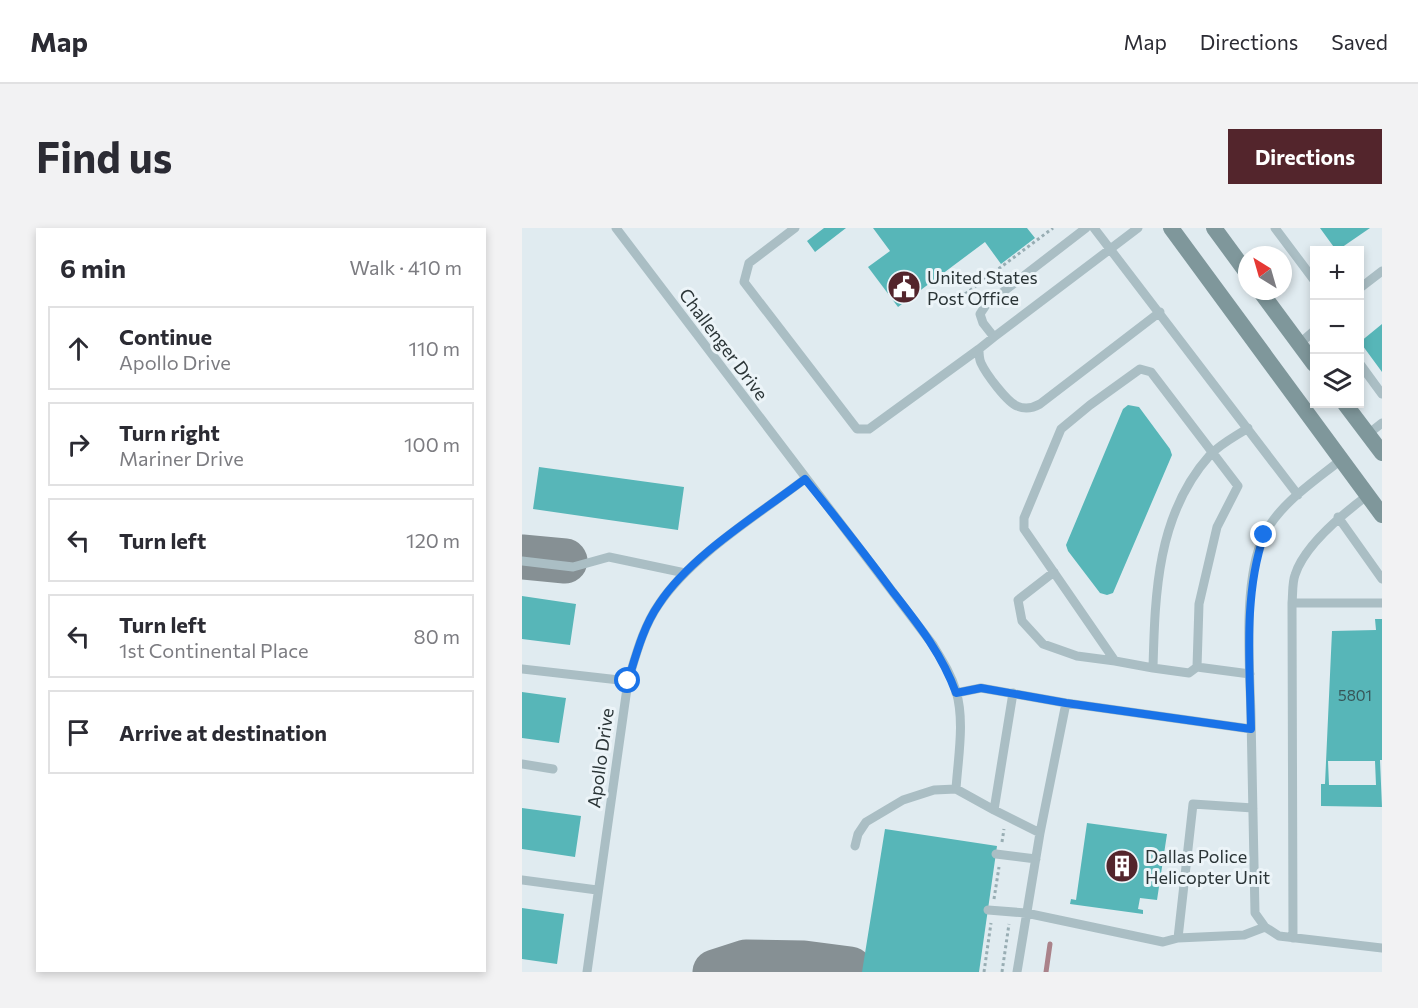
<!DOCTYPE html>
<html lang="en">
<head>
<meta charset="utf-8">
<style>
  body { margin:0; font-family:Commissioner,sans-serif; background:#f2f2f3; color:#2b2b33 }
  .controls { position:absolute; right:18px; top:18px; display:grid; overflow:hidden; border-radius:0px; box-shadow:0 3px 9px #0003 }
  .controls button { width:54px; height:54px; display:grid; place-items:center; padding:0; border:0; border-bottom:2px solid #e1e1e2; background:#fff; color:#2b2b33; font:30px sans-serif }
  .compass { position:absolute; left:716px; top:18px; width:54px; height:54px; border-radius:50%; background:#fff; box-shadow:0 3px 9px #0003; rotate:323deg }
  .stop { position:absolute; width:18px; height:18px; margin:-14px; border:4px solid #1a73e8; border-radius:50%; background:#fff }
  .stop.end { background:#1a73e8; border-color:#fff; box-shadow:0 2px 6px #0008 }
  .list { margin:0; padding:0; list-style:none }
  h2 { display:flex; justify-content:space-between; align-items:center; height:78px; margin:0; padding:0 24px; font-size:26px }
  h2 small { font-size:20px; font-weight:400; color:#7c7c81 }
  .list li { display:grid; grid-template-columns:39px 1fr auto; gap:18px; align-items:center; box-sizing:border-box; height:84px; margin:0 12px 12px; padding:0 12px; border:2px solid #e1e1e2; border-radius:0px }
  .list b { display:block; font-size:22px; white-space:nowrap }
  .list p { margin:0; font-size:20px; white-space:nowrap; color:#7c7c81 }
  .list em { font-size:20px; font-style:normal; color:#7c7c81 }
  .icon { flex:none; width:33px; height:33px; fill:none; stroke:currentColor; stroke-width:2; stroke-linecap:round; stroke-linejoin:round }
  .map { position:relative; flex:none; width:860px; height:744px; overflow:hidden; border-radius:0px }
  header { display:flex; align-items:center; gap:36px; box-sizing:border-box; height:84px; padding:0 30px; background:#fff; border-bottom:2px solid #e1e1e2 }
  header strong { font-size:28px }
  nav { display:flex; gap:33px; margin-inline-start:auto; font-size:21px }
  .intro { display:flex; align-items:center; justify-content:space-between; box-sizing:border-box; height:144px; padding:0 36px }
  h1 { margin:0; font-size:42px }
  .button { padding:15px 27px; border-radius:0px; background:#53252c; color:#fff; font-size:21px; font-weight:700 }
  main { display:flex; gap:36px; padding:0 36px }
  aside { flex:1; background:#fff; border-radius:0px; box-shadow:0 3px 9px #0003 }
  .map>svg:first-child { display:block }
</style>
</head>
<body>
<header>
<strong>Map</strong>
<nav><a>Map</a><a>Directions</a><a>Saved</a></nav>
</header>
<div class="intro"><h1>Find us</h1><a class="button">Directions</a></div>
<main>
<aside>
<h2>6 min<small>Walk · 410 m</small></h2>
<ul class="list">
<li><svg class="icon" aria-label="ahead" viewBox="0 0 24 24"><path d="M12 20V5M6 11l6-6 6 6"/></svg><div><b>Continue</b><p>Apollo Drive</p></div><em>110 m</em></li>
<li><svg class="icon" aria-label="right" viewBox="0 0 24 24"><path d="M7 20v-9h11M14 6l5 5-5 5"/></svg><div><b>Turn right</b><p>Mariner Drive</p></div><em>100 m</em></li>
<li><svg class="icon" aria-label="left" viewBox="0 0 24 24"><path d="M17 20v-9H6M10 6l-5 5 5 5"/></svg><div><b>Turn left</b></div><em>120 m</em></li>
<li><svg class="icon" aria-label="left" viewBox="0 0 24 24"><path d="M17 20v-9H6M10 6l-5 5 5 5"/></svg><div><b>Turn left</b><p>1st Continental Place</p></div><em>80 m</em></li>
<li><svg class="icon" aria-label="arrive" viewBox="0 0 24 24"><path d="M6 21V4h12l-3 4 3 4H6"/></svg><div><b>Arrive at destination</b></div></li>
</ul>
</aside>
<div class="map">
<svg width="860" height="744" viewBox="0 0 860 744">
  <rect width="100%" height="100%" fill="#e0ebf0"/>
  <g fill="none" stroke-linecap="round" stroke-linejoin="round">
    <!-- stream -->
    <path stroke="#aa828a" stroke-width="5" d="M524 744 528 716"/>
    <!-- taxiway -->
    <path stroke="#869094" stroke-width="45" d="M0 329 43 333
      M193 744 224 734 282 735 328 741"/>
  </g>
  <!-- building -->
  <path fill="#57b6b8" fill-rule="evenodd" d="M302 0H324L293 24 285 13Z
    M351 0H505L513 10 479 36 463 14 376 79 346 39 368 23Z
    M798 0H848L816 22H814Z
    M860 96V144L838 114Z
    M606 177 617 179 648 221 650 227 591 365 585 367 578 365 546 323 544 317 601 181Z
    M17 239 162 259 156 302 11 281Z
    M0 368 54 376 48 417 0 411Z
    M853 391H860V532H858L860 579 799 578V556H803L810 403 854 402ZM806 533H853L854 557H807Z
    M0 464 44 470 37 515 0 510Z
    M0 580 59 588 53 629 0 621Z
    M565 595 645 606 635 672 618 670 616 681 621 682V686L548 676 549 671 554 672Z
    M363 601 475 618 457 744H340Z
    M0 680 42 686 35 736 0 731Z"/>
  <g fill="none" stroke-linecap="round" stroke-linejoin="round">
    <!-- path -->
    <path stroke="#98adb3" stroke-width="3" stroke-dasharray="3 3" stroke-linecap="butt" d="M443 66 531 0
      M480 614 482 601
      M472 671 477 639
      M462 744 469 695
      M480 744 487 696"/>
    <!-- service -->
    <path stroke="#aabec4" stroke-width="9" d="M94 0 411 417C420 432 429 446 434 463 443 493 436 530 434 561L472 582 518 605
      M273 0 227 35 222 54 335 201H347L457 121
      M572 0 776 267
      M616 0 472 109 457 121C457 126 457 131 459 135 464 146 485 174 495 178 504 182 511 180 518 176L638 84
      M753 0 792 52
      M838 60 860 43
      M472 109 461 95 458 86 464 77 564 0
      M777 116 792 103
      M838 136 860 166
      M846 206 860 195
      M820 231C793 253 758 275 742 307 720 353 728 438 729 489 730 554 732 620 733 685L743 699 757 708 860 720
      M816 289 860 351
      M0 333 51 339 87 329 163 345
      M532 344 496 372 500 393 521 416 555 428 593 433
      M770 375H860
      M675 439 728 446
      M631 440 593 433 502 301V290L539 201 568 177 618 141 629 144 716 258 695 299 677 376 675 439 667 445 631 440C633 365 635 286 688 227 698 216 714 208 726 200
      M0 441 106 453
      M434 465 459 460 544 475 729 501
      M0 536 31 541
      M472 582 491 465
      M333 618 336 606 344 594 381 572 412 562 434 561
      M474 626 514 631
      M0 652 75 662
      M466 682 504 685 641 714 656 710 722 707 743 699
      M656 710 671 576 731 580
      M771 710 770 375C771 366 770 355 773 347 782 318 822 285 846 267
      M65 744 106 453C114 427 121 399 137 376 170 327 236 287 283 251
      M495 744 518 605 544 475"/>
    <!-- secondary -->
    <path stroke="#7f979b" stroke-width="16" d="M649 0 860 287
      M692 0 725 45
      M738 63 792 136
      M823 176 860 225"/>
  </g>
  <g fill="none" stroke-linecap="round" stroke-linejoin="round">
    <!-- route -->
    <path stroke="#1a73e8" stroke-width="8" d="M106 453C114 427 121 399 137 376 169 327 236 287 283 251 313 288 343 326 371 364 396 396 420 426 434 465L459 460 544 475 729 501C728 437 721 368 742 307"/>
  </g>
  <!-- icons -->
  <defs>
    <symbol id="civic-disc" viewBox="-11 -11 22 22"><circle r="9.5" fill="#53252c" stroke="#ecf4f8"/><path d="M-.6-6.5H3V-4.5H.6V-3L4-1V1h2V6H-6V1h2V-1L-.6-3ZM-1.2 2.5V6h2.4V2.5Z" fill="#fff"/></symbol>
    <symbol id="building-disc" viewBox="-11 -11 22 22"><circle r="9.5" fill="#53252c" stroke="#ecf4f8"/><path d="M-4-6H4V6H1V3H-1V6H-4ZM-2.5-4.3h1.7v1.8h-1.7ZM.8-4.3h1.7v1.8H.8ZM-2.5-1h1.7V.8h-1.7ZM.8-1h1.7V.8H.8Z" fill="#fff"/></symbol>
  </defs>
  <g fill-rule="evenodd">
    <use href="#civic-disc" x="363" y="40" width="38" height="38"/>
    <use href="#building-disc" x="581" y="619" width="38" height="38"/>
  </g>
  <g text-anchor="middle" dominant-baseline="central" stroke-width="6" stroke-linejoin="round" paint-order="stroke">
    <!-- number labels -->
    <g font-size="15" fill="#365557">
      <text x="833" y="467">5801</text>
    </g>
    <!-- poi labels -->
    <g font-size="18" fill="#2b3537" stroke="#ecf4f8" text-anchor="start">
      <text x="405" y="49">United States<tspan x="405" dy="21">Post Office</tspan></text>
      <text x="623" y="628">Dallas Police<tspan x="623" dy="21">Helicopter Unit</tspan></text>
    </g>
    <!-- street labels -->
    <g font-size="18" fill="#2b3537" stroke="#ecf4f8">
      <text transform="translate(202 116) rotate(53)">Challenger Drive</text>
      <text transform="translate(78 530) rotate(-82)">Apollo Drive</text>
    </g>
  </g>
</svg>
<div class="controls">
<button>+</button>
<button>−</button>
<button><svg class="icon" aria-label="layers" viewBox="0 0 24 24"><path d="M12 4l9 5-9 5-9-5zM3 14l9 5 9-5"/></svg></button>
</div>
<svg class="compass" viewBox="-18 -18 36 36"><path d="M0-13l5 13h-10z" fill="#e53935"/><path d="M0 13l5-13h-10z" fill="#7c7c81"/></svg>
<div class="stop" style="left:106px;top:453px"></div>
<div class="stop end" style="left:742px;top:307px"></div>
</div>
</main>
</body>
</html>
